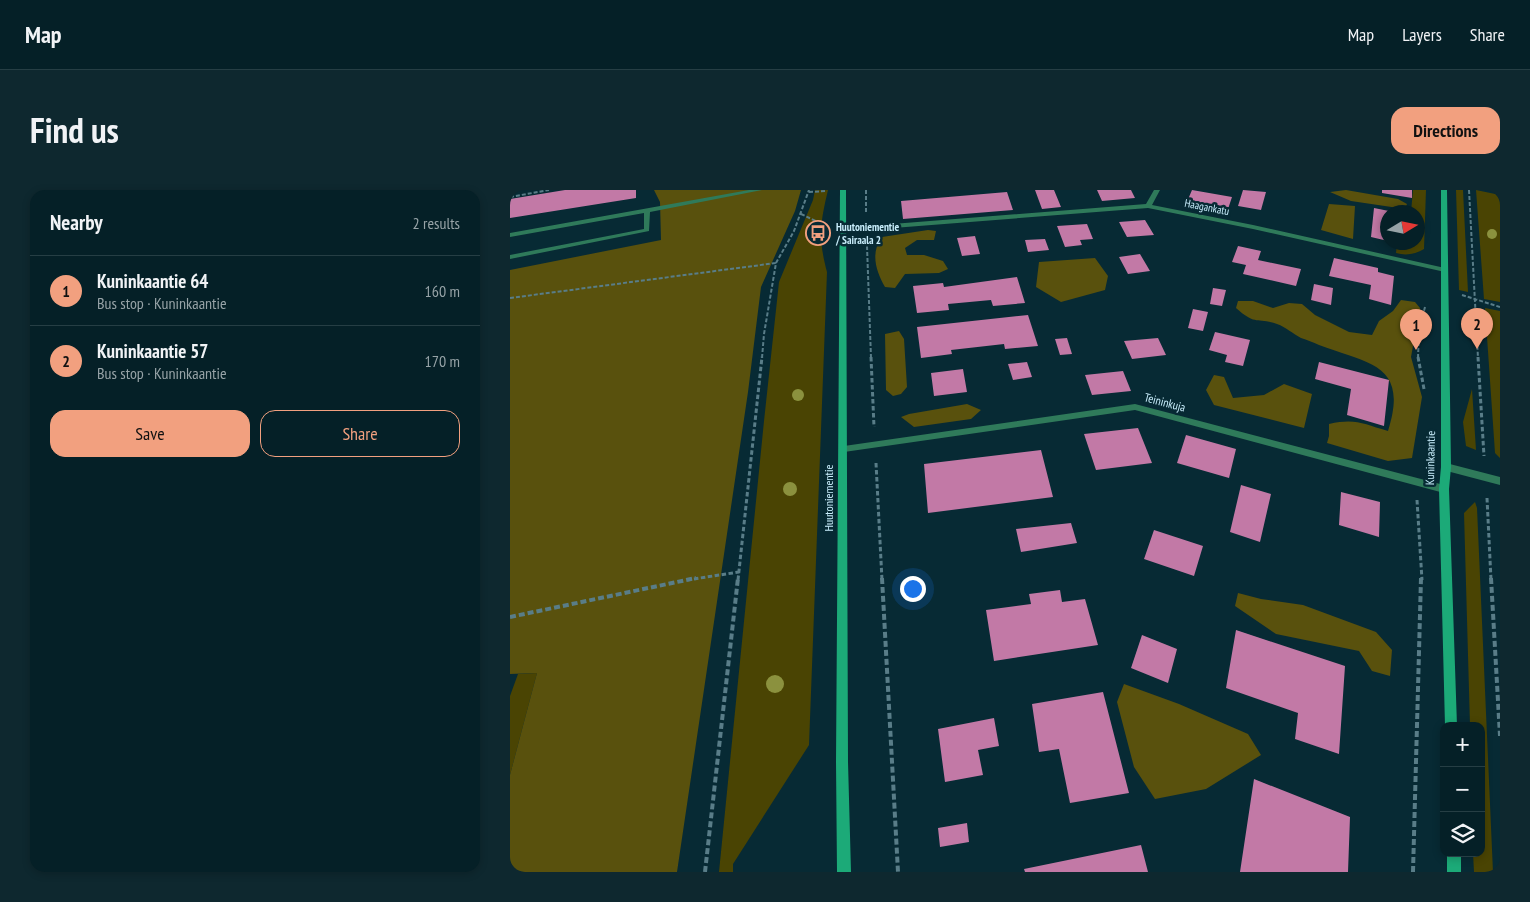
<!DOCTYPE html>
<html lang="en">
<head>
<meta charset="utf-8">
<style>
  body { margin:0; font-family:"PT Sans Narrow",sans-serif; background:#0e282f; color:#f1f3f6 }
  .controls { position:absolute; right:15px; bottom:15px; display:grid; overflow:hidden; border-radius:10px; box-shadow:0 2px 8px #0003 }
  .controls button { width:45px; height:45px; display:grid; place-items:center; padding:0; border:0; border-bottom:1px solid #263e44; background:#052027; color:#f1f3f6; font:25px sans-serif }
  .compass { position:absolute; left:870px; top:15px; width:45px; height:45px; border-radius:50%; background:#052027; box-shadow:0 2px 8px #0003; rotate:80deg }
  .you { position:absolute; left:402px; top:398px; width:18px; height:18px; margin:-12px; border:4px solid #fff; border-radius:50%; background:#1a73e8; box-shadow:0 0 0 8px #1a73e833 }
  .badge { display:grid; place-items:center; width:32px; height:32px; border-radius:50%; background:#f2a07f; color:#111; font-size:16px; font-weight:700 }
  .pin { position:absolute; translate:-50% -41px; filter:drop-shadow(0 1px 2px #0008) }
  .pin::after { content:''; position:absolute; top:26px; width:18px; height:15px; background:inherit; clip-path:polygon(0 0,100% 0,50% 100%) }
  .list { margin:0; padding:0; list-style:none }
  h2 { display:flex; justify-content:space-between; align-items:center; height:65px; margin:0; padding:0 20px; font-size:21px }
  h2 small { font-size:16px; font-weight:400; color:#97a3a7 }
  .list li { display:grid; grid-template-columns:32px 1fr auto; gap:15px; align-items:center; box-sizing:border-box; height:70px; padding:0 20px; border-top:1px solid #263e44 }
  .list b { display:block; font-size:19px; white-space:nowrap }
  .list p { margin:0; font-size:16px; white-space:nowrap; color:#97a3a7 }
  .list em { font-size:16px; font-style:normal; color:#97a3a7 }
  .actions { display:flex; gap:10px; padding:15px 20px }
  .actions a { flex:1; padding:11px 0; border:1px solid #f2a07f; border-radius:15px; text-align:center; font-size:18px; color:#f2a07f }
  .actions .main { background:#f2a07f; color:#111 }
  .icon { flex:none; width:28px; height:28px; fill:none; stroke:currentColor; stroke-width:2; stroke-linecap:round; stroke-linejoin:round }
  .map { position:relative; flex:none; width:990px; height:682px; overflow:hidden; border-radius:15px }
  header { display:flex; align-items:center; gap:30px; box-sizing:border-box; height:70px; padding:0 25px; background:#052027; border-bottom:1px solid #263e44 }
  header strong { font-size:24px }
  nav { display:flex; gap:28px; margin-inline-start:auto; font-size:18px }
  .intro { display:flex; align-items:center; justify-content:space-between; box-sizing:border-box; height:120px; padding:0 30px }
  h1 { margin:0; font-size:35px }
  .button { padding:12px 22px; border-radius:15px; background:#f2a07f; color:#111; font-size:18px; font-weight:700 }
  main { display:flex; gap:30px; padding:0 30px }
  aside { flex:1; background:#052027; border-radius:15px; box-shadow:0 2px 8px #0003 }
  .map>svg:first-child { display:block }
</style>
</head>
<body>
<header>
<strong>Map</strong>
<nav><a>Map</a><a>Layers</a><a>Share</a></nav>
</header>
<div class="intro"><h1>Find us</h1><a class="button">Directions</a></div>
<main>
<aside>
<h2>Nearby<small>2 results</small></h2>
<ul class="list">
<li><span class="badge">1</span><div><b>Kuninkaantie 64</b><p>Bus stop · Kuninkaantie</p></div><em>160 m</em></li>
<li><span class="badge">2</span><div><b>Kuninkaantie 57</b><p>Bus stop · Kuninkaantie</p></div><em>170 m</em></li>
</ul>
<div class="actions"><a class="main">Save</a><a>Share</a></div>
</aside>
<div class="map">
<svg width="990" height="682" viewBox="0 0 990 682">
  <rect width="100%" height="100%" fill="#072a34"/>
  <!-- green -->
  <path fill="#4a4403" d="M305 0H318C310 34 308 48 317 82L299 555 223 674V682H209L254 231 269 92 303 10Z
    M903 0H916L914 59C906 64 896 66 886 63L887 53 898 55V53L908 52V22H901Z
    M946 0H953L958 102 949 100Z
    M966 0 990 5V112L974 109Z
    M975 118 990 121V268L985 263Z
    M962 199 966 260 956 256 953 232Z
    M965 312 967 318 983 682H964L963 663H971V536H960L954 323Z
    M27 483 0 585V506L8 484Z"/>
  <!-- forest -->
  <path fill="#59510d" d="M144 0H291L285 21 251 97 238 202 167 682H0V585L27 483 0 484V80L151 50 150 12Z
    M836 0 888 9 897 14 895 19 841 11 820 2Z
    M819 14 845 16 843 49 811 40Z
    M418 40 426 41 424 50H407L395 58 397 65H414L433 71 438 79 429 83 395 84 385 98 375 97C366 81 360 63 372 47Z
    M585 68 598 86 595 100 551 112 526 97 529 72Z
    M891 110 905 112 910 118 901 167 912 207 902 268 878 271 817 253 819 246V234C846 228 853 234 878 241 899 174 860 174 809 155 803 152 797 150 791 148 783 144 776 137 767 134 746 127 746 136 726 118L728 111H743L763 118 779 113 792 114 805 125 839 142 862 145 869 131 883 121Z
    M389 141 394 149 397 197 391 204 383 206 376 200 375 144Z
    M704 185 714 187 723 208 754 205 774 194 802 204 794 238 704 215 696 200Z
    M457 214 471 220 461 229 404 237 391 227 399 224Z
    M728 403 751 409 793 415 866 442 882 460 880 486 862 481 849 461 766 444 725 416Z
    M614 494 669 514 738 544 751 565 696 599 645 609 624 577 607 512Z"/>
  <!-- building -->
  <path fill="#c279a6" d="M55 0H126V8L0 28V9Z
    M525 0H544L551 17 532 19Z
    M587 0H621L625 8 592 11Z
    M682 0 722 7 717 22 676 14Z
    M733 0 756 2 751 20 728 16Z
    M872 0H902V8L872 3Z
    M497 2 503 20 393 29 391 11Z
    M864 18 884 22H878V51L861 47Z
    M635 30 644 45 617 47 609 32Z
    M577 34 583 49 570 50 572 55 555 57 547 36Z
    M465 46 470 64 452 66 447 48Z
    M535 49 539 60 518 62 515 50Z
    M728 56 751 61 748 70 791 79 786 96 733 84 736 75 722 72Z
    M630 64 640 81 618 84 609 67Z
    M824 68 868 78V82L884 86 881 115 859 109 861 95 819 86Z
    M507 87 515 113 483 116 481 110 438 114 439 120 407 123 403 96 433 93 434 97Z
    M804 94 823 98 821 115 801 110Z
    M703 98 716 100 712 116 700 114Z
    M683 119 698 122 693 141 678 138Z
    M518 125 528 156 495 159 494 154 441 160 442 164 411 168 407 137Z
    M705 142 740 150 733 176 715 172 717 165 699 160Z
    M557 148 562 164 550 165 545 149Z
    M648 148 656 165 622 169 614 151Z
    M517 172 522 187 503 190 498 174Z
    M809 172 879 190 874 236 837 225 841 199 805 189Z
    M453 179 457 202 424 206 421 183Z
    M613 181 621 201 582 205 575 185Z
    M628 238 642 273 586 280 574 244Z
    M676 245 726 259 719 288 667 273Z
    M531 260 543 307 418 323 414 274Z
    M731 295 761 304 750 352 720 342Z
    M831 302 870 312 869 347 829 335Z
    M561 333 567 353 511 362 506 339Z
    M644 340 693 356 684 386 634 369Z
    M550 400 552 412 575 409 588 455 484 471 476 420 521 414 519 404Z
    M726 440 835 476 829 564 785 549 788 523 716 498Z
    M632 445 667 459 658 493 621 478Z
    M593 502 619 603 560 613 549 559 529 562 522 514Z
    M484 528 489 556 468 560 473 585 435 592 428 539Z
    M744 589 840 627 838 682H730Z
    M457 633 459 652 430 657 428 638Z
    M631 655 638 682H515L514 679Z"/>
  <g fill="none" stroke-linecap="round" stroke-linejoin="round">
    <!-- path-far2 -->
    <path stroke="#597d88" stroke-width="2" stroke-dasharray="4 2" stroke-linecap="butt" d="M356 0V22
      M959 0 968 168
      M299 2 316 1
      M0 7 39 0
      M291 24 308 32 307 55
      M357 56 361 168
      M952 105 990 117
      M0 108 266 73
      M252 168 254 144 266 73 284 41 299 0
      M908 168 909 139 915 117"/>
    <!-- path-far1 -->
    <path stroke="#597d88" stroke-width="3" stroke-dasharray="4.5 2.5" stroke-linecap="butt" d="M361 167 364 237
      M908 167 914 199
      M968 167 974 266
      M366 273 372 390
      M977 308 981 390
      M907 310 912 390
      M177 390 229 382
      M228 390 252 167"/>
    <!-- path -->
    <path stroke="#597d88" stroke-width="4" stroke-dasharray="6 3" stroke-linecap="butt" d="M372 388 388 682
      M981 388 990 546
      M0 427 186 388
      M195 682 228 388
      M903 682 911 388"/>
    <!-- lane -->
    <path fill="#2f7a5a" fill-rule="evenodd" d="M239 0H252L140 22 139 41 0 69V65L134 39V23L0 47V43Z"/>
    <!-- street -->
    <path fill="#2f7a5a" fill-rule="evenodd" d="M644 0H650L642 15 743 35 935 78 938 80 935 82 743 39 638 18 332 42 329 40 332 38 636 14Z
      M625 214 934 295 939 299 934 303 625 220 334 262 329 259 334 256Z
      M936 273 990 287V295L933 280 931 277 933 274Z"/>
    <!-- secondary -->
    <path fill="#1caa78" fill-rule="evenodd" d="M330 0H336L338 572 341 682H327L326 572Z
      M931 0H937L941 277 939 299 947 536H935L929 299 931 277Z
      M937 663H951V682H937Z"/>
  </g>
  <!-- trees -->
  <g fill="#8b913e">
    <circle cx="982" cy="44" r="5"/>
    <circle cx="288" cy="205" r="6"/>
    <circle cx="280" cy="299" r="7"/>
    <circle cx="265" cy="494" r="9"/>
  </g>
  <!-- icons -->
  <defs>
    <symbol id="bus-ring" viewBox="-11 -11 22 22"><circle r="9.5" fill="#072a34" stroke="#f2a07f" stroke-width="1.5"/><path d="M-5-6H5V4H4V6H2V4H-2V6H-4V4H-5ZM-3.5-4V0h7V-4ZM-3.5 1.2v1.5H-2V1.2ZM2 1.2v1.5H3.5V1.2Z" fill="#f2a07f"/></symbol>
  </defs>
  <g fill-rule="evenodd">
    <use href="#bus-ring" x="294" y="29" width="28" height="28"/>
  </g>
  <g text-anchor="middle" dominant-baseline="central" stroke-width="5" stroke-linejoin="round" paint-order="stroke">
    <!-- far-street labels -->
    <g font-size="11" fill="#c8edfb" stroke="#072a34">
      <text transform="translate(697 17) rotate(11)">Haagankatu</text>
    </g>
    <!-- far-poi labels -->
    <g font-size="11" font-weight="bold" fill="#c8edfb" stroke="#072a34" text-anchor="start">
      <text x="326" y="37">Huutoniementie<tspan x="326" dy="13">/ Sairaala 2</tspan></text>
    </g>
    <!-- street labels -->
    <g font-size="12" fill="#c8edfb" stroke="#072a34">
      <text transform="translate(655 212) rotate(15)">Teininkuja</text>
      <text transform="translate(920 268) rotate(-89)">Kuninkaantie</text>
      <text transform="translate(318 308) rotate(-90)">Huutoniementie</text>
    </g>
  </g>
</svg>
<div class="controls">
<button>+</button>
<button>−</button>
<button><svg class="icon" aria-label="layers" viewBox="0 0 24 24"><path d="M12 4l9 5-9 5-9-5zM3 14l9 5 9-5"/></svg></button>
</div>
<svg class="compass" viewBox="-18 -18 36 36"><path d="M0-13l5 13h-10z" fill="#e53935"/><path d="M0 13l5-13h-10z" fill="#97a3a7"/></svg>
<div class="you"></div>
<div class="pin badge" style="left:906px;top:160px">1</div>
<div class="pin badge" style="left:967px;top:159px">2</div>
</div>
</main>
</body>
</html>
